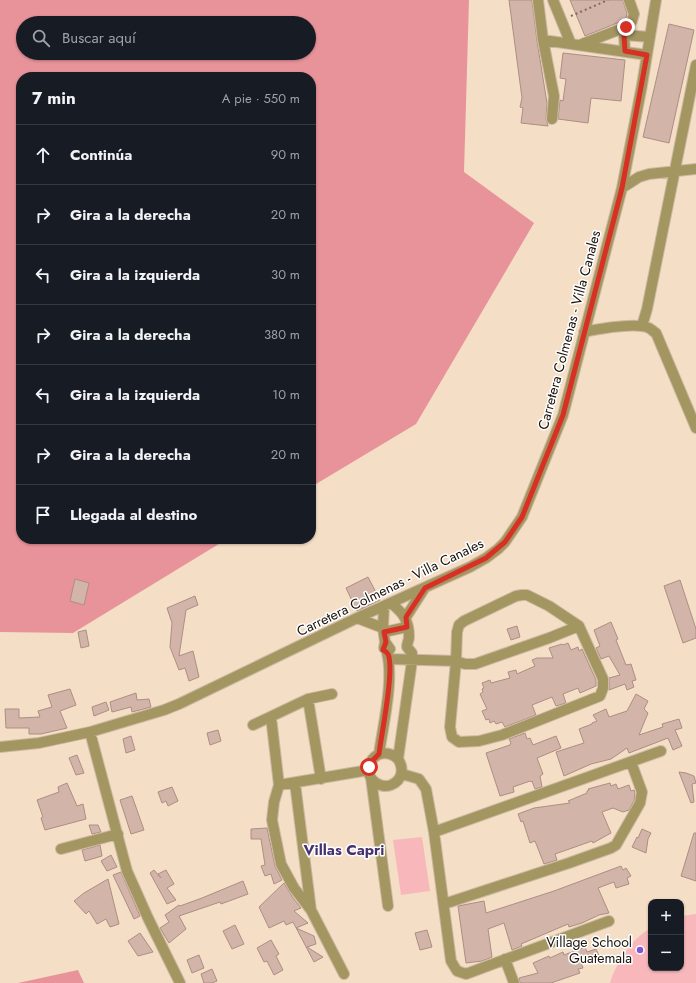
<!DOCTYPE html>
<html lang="es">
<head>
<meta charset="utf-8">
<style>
  body { margin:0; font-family:Jost,sans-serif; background:#20242c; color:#f1f3f6 }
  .controls { position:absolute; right:12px; bottom:12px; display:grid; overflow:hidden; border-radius:8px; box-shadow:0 1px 3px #0004 }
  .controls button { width:36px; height:36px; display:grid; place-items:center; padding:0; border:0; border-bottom:1px solid #363941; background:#171b24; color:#f1f3f6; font:20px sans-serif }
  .stop { position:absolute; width:12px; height:12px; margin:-9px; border:3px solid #d93025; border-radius:50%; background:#fff }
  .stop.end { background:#d93025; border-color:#fff; box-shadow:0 1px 4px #0008 }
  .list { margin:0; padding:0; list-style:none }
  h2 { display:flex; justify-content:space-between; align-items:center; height:52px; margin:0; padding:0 16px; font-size:17px }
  h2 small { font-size:13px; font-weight:400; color:#9ea1a6 }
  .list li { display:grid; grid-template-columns:26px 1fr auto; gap:12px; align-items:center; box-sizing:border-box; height:60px; padding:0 16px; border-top:1px solid #363941 }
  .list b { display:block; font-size:15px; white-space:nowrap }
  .list em { font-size:13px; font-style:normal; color:#9ea1a6 }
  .icon { flex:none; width:22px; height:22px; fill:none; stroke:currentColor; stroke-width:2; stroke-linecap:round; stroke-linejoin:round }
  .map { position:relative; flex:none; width:696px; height:983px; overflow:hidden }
  .search { position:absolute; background:#171b24; box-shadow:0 1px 3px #0004; left:16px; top:16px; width:300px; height:44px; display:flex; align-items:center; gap:10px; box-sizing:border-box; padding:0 14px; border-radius:22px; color:#9ea1a6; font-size:15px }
  .panel { position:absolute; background:#171b24; box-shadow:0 1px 3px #0004; left:16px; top:72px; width:300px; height:472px; border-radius:16px }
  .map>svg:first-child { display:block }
</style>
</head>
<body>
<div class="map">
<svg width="696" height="983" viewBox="0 0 696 983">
  <rect width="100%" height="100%" fill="#f4dec6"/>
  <!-- green -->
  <path fill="#f8b8bb" d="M422 837 430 891 401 895 393 840Z
    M696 914V983H610C616 963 632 938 651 928V968H681V916Z"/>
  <!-- forest -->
  <path fill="#e79399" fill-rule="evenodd" d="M0 0H469L464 172 534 223 416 424 311 487V77H21V539H227L73 633 0 632ZM23 23H309V53H23Z
    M78 970 84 983H18Z"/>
  <!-- building -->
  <path fill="#d3b4a9" stroke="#ac8e83" d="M509 0H532L537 41 547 103 546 118 548 126 521 123 523 108 520 107 522 98Z
    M570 0H623L627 14 626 18 622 21 585 36Z
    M669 24 694 30 669 143 643 137Z
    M563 53 625 60 621 101 591 98 588 123 558 119 560 100 563 101 566 79 560 78Z
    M368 577 380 600 357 611 346 588Z
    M75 579 89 583 84 605 70 601Z
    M680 580 696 629V638L683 643 664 586Z
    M195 596 198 605 186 610 179 656 193 651 199 677 189 681 185 668 179 670 170 647 172 623 167 608Z
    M611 622 618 639 616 640 626 665 631 664 636 680 632 681 634 687 627 690 625 684 609 690V678L620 675 609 656 601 659 596 648 600 646 594 630Z
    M517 626 520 637 511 640 507 629Z
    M86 630 89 646 81 648 78 632Z
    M568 643 571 650 578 647 579 651 582 649 596 680V686L580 693 578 688 563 694 566 703 556 706 552 697 532 705 536 715 505 727 502 722 496 724 494 721 490 723 489 719 486 720 482 711 487 709 480 694 483 692 482 689 484 688 482 683 490 680 491 683 510 678 508 672 516 670 517 674 535 666 532 660 537 658H553L549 648 562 644 563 645Z
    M70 689 76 705 60 711 67 728 41 734H29V728H6L5 709H19V718L40 717 38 711 52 707 48 695Z
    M136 693 137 700 149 699 151 707 132 712 131 707 112 712 110 702Z
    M636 694 648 701 644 709 648 713 639 735 663 727 662 724 679 719 682 728 675 730 682 746 673 750 668 738 629 753 627 748 611 759 591 764 564 776 556 752 584 743 579 729 592 724V723L597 721 593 715 606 709 609 717 627 711Z
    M106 702 109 710 94 716 92 707Z
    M218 730 221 741 210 745 207 733Z
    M525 733 527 739 530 738 533 745 556 736 561 748 537 758 543 774 540 776 542 787 535 789 532 781 531 782 530 781 513 787 514 792 500 796 486 753 510 745V744L511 743 509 739Z
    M131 736 135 750 126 753 123 739Z
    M77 755 84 773 76 775 69 758Z
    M679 772 686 773 694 776 696 783 692 784 694 802 691 803Z
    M67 783 77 806 83 804 86 819 45 830 41 818 43 817 37 800 59 792 58 787Z
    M610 783 611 786 616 784 618 789 629 785 631 791 634 790 635 793 634 801 629 810 623 812 613 808 602 812 611 833 593 843 592 841 555 854 557 860 544 864 535 841 530 843 523 821 521 822 518 814 534 808 570 803 568 801 587 793V791L589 790 588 789Z
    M172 787 178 801 168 806 166 801 162 803 158 792Z
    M132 796 144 830 131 834 120 800Z
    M89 825H98L101 832 92 834Z
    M267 828 275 866 282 880 274 884 271 874 265 876 261 866 265 865 261 839H251V829Z
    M642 829 651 833 648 839 646 853 632 847 637 837 638 838Z
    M694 833H696V881L681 876Z
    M100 845 102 856 85 861 82 850Z
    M111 855 117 867 107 871 101 861Z
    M621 866 623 870 626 868 631 876 627 878 629 884 616 888 614 882 598 888 609 913 599 915 582 923 569 927 568 924 521 944 522 946 512 950 504 923 488 929 492 957 482 961 466 963 458 906 484 901 486 913 554 891Z
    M154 870 161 878 158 874 166 870 174 884 167 888 176 900 167 904 150 873Z
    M121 872 140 916 134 919 113 875Z
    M108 879 119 924 110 927 106 919 97 924 89 911 86 914 74 901 84 893Z
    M243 881 248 894 221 904 220 902 179 916 186 929 169 943 160 928 169 922 165 915 179 905 180 906 202 898Z
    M284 883 293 898 301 908 294 911 308 923 296 928 314 936 316 944 307 947 323 957 314 962 293 922 286 925 284 921 269 928 259 907Z
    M235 925 244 944 232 949 223 931Z
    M427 930 432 947 420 950 415 933Z
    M140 933 153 952 138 956 128 941Z
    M271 940 279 954 276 956 283 970 274 975 267 961 264 962 257 948Z
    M585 947 587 952 596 949 600 958 581 963 583 968 578 969 580 973 551 983H520L519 978 538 973 533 963 549 956 550 958 563 952 564 955Z
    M199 955 204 968 192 973 187 960Z
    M212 969 217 981 212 983H204L201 974Z"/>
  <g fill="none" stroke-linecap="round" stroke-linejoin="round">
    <defs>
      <path id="minor" d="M538 0 543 40 554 96 552 119
        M553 0 571 44
        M624 35 650 37
        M543 40 647 55
        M582 44 626 27
        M625 51 624 35 626 27 632 21 634 14 629 0
        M622 188 639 177 649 174 696 169
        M642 326 647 309 696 65
        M584 332C599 329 635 322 649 328 651 329 654 332 656 333L696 428
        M522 595H527L549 606 579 626 603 679V688L600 696 502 735 479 741 459 742 452 737 450 727 456 661 457 632 459 625 464 621 516 596Z
        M391 603C403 613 409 620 409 637 409 640 407 643 407 647L412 653V661L398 759C404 768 403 780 391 785 386 787 381 786 376 783 357 770 378 741 398 759
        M406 617 424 589
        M357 618 383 628 385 642 384 648
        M383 628 384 606
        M384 632 407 627
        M389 659 456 661 465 664H475L549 638 579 626
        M308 699 321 779
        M271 717 279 785 274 802 272 820 281 864 294 888 311 910 344 974
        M253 725 308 699 332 694
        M90 732 127 871 148 918 180 983
        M0 747 39 743 90 732 164 710 179 704 357 618 470 567 486 558 498 549 505 542 522 517 563 415 622 188 642 85 656 0
        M379 754C383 725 394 681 387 653L390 649 385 642
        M402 774 419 779 426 789 434 832 451 961 457 971 466 974 609 921
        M371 778 388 906
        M295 783 311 910
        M279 785 369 770
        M434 832 661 751
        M61 849 118 834
        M444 904 569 863 611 848 616 845 640 803 642 792 631 762
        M505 959 514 983"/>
    </defs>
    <!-- minor casing -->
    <use href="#minor" stroke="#cdb9a4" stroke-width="12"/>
    <!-- path -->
    <path stroke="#7d6e5f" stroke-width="2" stroke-dasharray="2 3" stroke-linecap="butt" d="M571 16 608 0"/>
    <!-- minor -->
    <use href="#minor" stroke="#a49661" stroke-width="10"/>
  </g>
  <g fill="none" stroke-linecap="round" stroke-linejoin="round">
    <!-- route -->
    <path stroke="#d93025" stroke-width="5" d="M369 767 371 762 379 754C381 736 395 669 388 654 387 652 385 651 383 650L386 642 384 632 407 627 406 617 425 588 486 558 505 542 522 517 563 415 622 188 647 55 625 51 624 35 626 27"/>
  </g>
  <!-- markers -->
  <circle fill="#7f56cf" stroke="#fff" stroke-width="1.5" cx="640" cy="950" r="4"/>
  <g text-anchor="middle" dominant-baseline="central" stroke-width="3" stroke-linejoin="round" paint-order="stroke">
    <!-- street labels -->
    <g font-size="14" fill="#1b130b" stroke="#fff">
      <text transform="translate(569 330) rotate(-75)">Carretera Colmenas - Villa Canales</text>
      <text transform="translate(390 587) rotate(-26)">Carretera Colmenas - Villa Canales</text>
    </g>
    <!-- poi labels -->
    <g font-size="14" fill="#1b130b" stroke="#fff" text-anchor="end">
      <text x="632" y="942">Village School<tspan x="632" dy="16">Guatemala</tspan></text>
    </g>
    <!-- neighbourhood labels -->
    <g font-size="15" font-weight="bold" fill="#45326e" stroke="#fff">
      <text x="344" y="850">Villas Capri</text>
    </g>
  </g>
</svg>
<div class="controls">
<button>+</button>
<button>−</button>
</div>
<div class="stop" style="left:369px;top:767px"></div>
<div class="stop end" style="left:626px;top:27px"></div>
<div class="search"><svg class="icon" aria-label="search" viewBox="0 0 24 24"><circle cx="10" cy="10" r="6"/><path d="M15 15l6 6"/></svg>Buscar aquí</div>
<section class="panel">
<h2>7 min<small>A pie · 550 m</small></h2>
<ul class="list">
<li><svg class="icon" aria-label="ahead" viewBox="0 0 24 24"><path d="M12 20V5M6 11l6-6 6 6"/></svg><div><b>Continúa</b></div><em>90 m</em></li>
<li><svg class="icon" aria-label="right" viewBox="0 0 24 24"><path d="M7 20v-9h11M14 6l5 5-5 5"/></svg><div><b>Gira a la derecha</b></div><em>20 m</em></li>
<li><svg class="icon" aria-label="left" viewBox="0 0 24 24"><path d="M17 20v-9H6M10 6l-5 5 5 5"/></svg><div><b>Gira a la izquierda</b></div><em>30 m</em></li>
<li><svg class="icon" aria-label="right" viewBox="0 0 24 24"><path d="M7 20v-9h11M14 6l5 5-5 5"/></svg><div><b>Gira a la derecha</b></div><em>380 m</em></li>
<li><svg class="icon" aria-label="left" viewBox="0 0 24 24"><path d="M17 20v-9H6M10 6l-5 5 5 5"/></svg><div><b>Gira a la izquierda</b></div><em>10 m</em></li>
<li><svg class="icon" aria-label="right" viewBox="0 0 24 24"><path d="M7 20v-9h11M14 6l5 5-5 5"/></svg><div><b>Gira a la derecha</b></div><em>20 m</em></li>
<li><svg class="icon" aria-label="arrive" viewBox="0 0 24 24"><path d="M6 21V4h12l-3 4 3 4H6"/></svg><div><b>Llegada al destino</b></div></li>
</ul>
</section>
</div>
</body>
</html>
